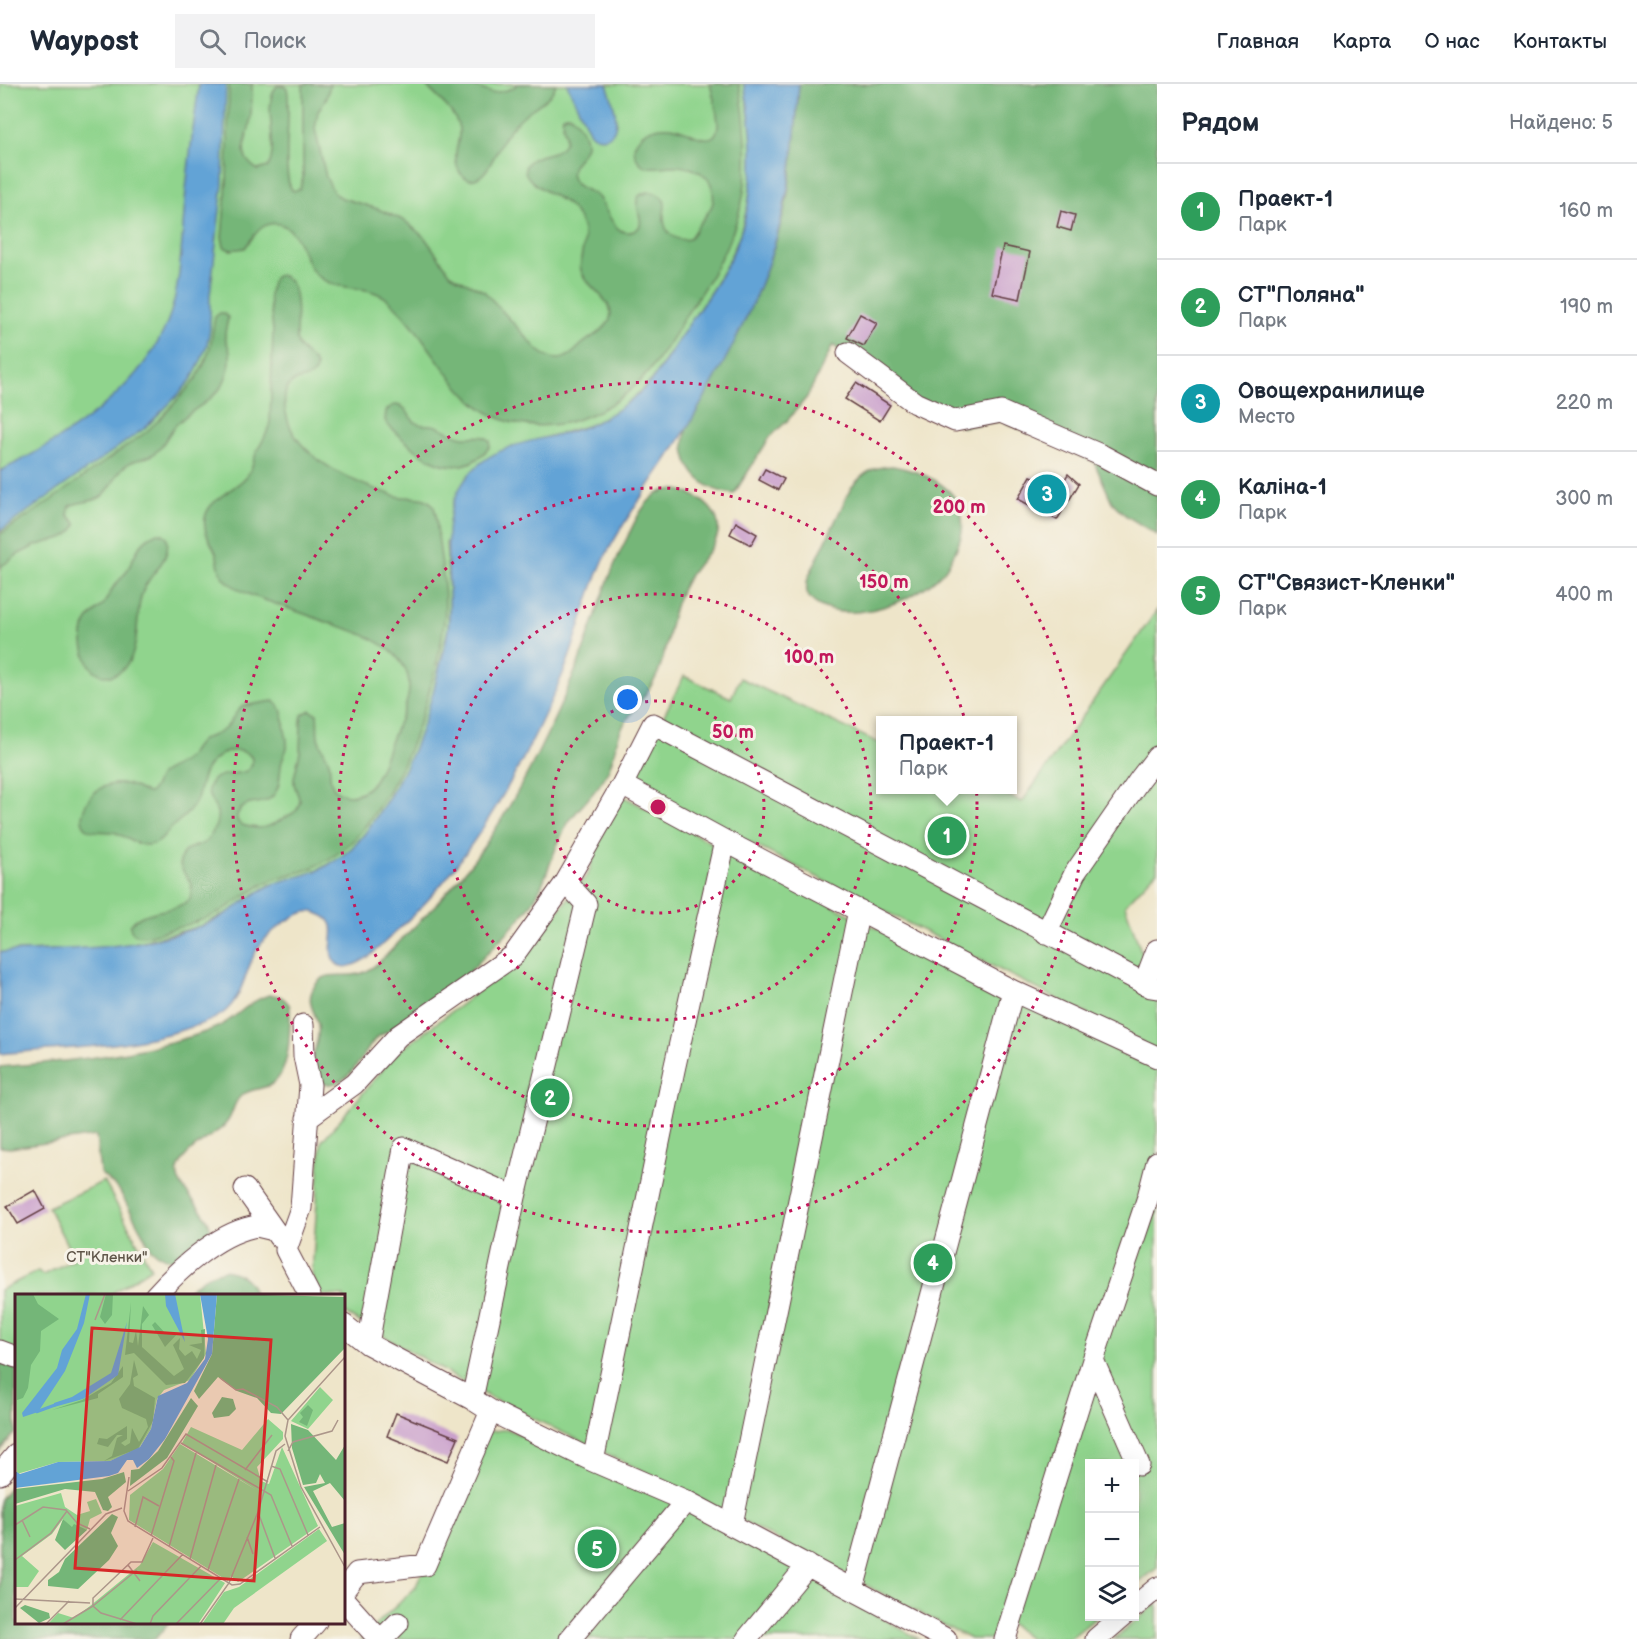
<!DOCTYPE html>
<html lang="ru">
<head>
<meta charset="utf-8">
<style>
  body { margin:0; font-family:"Balsamiq Sans",sans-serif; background:#f2f2f3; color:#1f2937 }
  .controls { position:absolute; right:18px; bottom:18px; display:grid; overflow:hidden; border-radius:0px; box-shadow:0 6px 24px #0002 }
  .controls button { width:54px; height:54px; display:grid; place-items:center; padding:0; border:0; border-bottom:2px solid #e0e1e3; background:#fff; color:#1f2937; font:30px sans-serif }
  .you { position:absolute; left:628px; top:616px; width:21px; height:21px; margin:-15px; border:4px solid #fff; border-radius:50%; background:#1a73e8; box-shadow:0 0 0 9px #1a73e833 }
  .badge { display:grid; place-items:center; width:39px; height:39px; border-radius:50%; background:#ea580c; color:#fff; font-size:20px; font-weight:700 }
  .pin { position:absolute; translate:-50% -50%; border:3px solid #fff; box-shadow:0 2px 6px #0006 }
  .popup { position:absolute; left:876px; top:632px; width:141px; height:78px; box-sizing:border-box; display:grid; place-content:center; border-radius:0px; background:#fff; filter:drop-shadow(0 2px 4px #0005); font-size:20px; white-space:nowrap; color:#747a83 }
  .popup b { font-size:22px; color:#1f2937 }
  .popup::after { content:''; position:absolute; left:50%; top:100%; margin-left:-12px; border:12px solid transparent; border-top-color:#fff }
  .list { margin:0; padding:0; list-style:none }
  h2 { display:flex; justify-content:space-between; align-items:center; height:78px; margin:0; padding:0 24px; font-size:26px }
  h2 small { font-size:20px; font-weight:400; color:#747a83 }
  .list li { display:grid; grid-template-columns:39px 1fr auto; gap:18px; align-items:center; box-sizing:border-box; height:96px; padding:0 24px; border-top:2px solid #e0e1e3 }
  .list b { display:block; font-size:22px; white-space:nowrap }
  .list p { margin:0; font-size:20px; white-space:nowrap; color:#747a83 }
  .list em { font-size:20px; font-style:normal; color:#747a83 }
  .icon { flex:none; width:33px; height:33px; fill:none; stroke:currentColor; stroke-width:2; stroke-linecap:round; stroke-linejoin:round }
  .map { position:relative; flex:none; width:1157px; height:1555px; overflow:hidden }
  header { display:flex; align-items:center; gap:36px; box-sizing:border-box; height:84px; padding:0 30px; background:#fff; border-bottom:2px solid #e0e1e3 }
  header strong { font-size:28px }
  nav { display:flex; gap:33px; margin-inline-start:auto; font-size:21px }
  .search { width:420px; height:54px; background:#f2f2f3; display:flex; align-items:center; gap:15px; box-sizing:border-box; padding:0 21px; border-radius:0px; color:#747a83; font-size:22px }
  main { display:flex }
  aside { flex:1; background:#fff }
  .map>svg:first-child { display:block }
</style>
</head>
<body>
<header>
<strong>Waypost</strong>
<div class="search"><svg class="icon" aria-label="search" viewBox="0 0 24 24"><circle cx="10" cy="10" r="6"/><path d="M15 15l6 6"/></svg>Поиск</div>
<nav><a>Главная</a><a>Карта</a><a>О нас</a><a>Контакты</a></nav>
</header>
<main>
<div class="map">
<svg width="1157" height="1555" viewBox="0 0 1157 1555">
  <rect width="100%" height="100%" fill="#f7f3e8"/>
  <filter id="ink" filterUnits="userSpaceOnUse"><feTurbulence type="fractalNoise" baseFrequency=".0167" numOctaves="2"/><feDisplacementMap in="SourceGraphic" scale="12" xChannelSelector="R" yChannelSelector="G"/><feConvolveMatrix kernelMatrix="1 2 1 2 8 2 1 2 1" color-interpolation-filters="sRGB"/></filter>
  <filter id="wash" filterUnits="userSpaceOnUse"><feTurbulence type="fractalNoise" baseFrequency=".008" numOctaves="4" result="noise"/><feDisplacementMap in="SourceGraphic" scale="24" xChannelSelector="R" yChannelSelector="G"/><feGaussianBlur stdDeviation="1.35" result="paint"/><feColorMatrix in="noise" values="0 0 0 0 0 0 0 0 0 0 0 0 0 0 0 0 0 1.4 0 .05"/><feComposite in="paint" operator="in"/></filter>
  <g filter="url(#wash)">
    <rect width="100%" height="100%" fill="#eee5c9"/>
    <!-- green -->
    <path fill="#90d48d" stroke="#6d7a5c" stroke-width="1.5" d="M0 0H744L752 51V89L748 121 740 150 728 178 713 204 653 295 634 313 614 329 590 341 515 362 446 459 449 513 448 544 429 626 411 672 400 696 366 748 349 767 333 778 311 789 270 801 244 817 231 827 198 843 126 861 98 864 0 868Z
      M1157 526V787L1125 821 1157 913V1484L1135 1502 1134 1380H1090V1532L1097 1533 1069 1555H1031L1003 1535 994 1555H970L668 1399 489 1313 344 1229V1212L320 1211 312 1191 321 1058 397 969 518 877 588 790 617 709 782 796 1140 978 1142 958 630 698 684 592 731 614 740 594 881 660V706H996L1022 718Z
      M104 1097 151 1184 110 1211 16 1212V1285L0 1279V1206L38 1187 43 1191 74 1175 48 1123Z
      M507 1345 690 1425 919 1555H361L415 1504 488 1348Z
      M1157 1519V1555H1114Z"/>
    <!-- forest -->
    <path fill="#74b678" stroke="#5f6a52" stroke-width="1.5" d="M229 0H252C252 13 252 26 250 39 247 59 235 71 258 86L268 83C280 62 261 19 277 2H285L287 4C292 26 280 94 293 107L300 105 303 94V0H330L327 13 318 27 315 45 326 93 334 109 342 114 378 125 405 137 425 154 450 189 457 194 484 207 538 266C555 280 566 277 580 262 589 253 602 249 608 239 621 219 585 204 581 186 579 179 582 171 583 164 586 148 580 133 569 122 559 112 524 100 525 85 526 71 550 72 559 65 573 53 559 44 563 32L569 30C575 34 577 38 581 44 598 71 567 73 572 93 575 105 589 105 597 112 607 122 613 155 634 147 652 140 624 114 645 109 650 107 655 108 659 111 669 117 663 126 664 136 665 149 676 158 689 155 693 150 696 145 699 140 709 127 717 121 712 103 710 97 707 93 701 89 693 84 684 82 675 82 662 81 645 89 637 75 634 69 633 63 636 58 645 42 667 40 682 46 693 50 716 65 718 41 718 28 713 12 710 0H739C746 36 750 82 742 118 732 160 710 196 686 231 672 254 658 279 639 298 609 328 562 348 519 340 454 329 434 253 387 215 368 200 342 208 322 195 301 183 304 146 279 140 262 136 254 152 245 164L230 166 224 163 222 153 227 96Z
      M424 0H467L492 9 504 7 513 4 517 0H556C552 13 542 18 532 25 521 33 510 44 503 55 496 67 483 109 462 91 457 86 455 76 456 69 457 58 462 49 457 38 451 24 435 11 424 0Z
      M799 0H1157V451L1125 431 1112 418 1094 378 1002 337 962 343 862 285 833 261 807 313 787 337 770 353 734 410C708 408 686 390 684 362 684 356 686 349 687 343 729 271 770 196 787 114 794 76 796 38 799 0Z
      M279 191C302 194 296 237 296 252 296 270 318 274 316 285 314 296 300 294 293 298 280 306 285 328 289 340 304 378 359 401 396 412 406 415 418 411 427 416 433 419 435 424 436 431 438 462 446 493 445 526 444 549 439 571 433 593 421 640 406 681 379 722 368 739 357 755 341 767 332 774 320 780 309 785 295 790 279 792 266 799 252 806 241 815 228 823 210 835 189 841 169 846 158 849 132 860 130 842 141 824 174 830 190 815 198 792 175 791 181 773 185 762 199 763 207 757 210 753 214 746 216 741 217 737 218 732 217 728 213 717 201 708 214 695 224 686 245 694 251 682 257 670 240 665 231 667 224 668 217 673 212 678 201 688 201 703 197 715 191 729 180 735 170 745 166 750 163 755 158 758 154 761 149 761 145 761 134 760 126 753 116 749 104 745 84 753 82 735 82 731 83 727 85 722 93 705 106 698 125 700 132 700 146 710 149 709 155 707 156 695 161 690 169 684 180 681 188 673 193 668 196 660 202 656 209 652 217 651 223 646 232 640 233 629 243 622L273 617C285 624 283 634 285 646 286 652 288 657 287 664 285 670 282 675 281 682 279 693 281 704 272 713 261 724 246 713 237 731V736L240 740C263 749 273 741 293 729L297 726 300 717 294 700V694L300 668 301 637 302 631 310 626 317 630C318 637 317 645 318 653 320 662 326 669 329 678 331 686 328 697 334 704 338 709 344 711 350 711 377 710 383 675 391 656 401 632 420 603 401 578 383 553 349 546 321 536 297 527 272 519 248 510 236 504 225 499 220 487 218 481 218 474 216 469 213 462 208 455 206 448 197 418 231 410 246 393 253 385 253 376 257 367 262 357 268 350 270 338L273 247 269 211 272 197 275 193Z
      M220 229H223L228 233C228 239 225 244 225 251 225 255 227 259 229 264 232 275 229 289 223 300 212 319 189 326 175 342 167 351 163 365 152 371 143 376 131 375 123 384 114 393 112 405 101 413 91 419 80 417 70 422L68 431 76 439V442L70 450 65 453 35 462 19 470 0 483V450L37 426 146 348 162 333 196 295 205 278 210 263 215 233Z
      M396 321C411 323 406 334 417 339 421 342 426 340 431 341 442 342 452 351 463 353 473 354 483 349 490 357V362C487 367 482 371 477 375 444 396 410 363 387 340L385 336 386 327 392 322Z
      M893 382C919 387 954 399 961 428 965 443 961 455 955 468 951 476 947 485 940 491 914 518 852 540 818 521 806 514 805 506 808 494L851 404C864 388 872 383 893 382Z
      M666 406C670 406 675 405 679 406 695 409 716 424 718 440 721 458 705 470 696 483 688 493 682 503 678 514 668 539 668 565 658 589 649 610 631 626 621 646 615 660 614 676 607 689 597 709 579 722 568 739 552 765 548 797 530 822 515 842 496 860 478 879 470 887 462 898 452 905 428 923 402 939 376 954 361 972 347 1010 317 998 316 994 313 989 312 985 310 973 321 955 318 941 316 930 308 921 311 910 312 907 315 901 318 898 330 885 350 896 365 888 379 881 391 866 402 855 435 823 466 790 491 752 524 701 551 645 574 590 593 545 604 498 627 454 634 439 641 423 654 412 657 410 662 408 666 406Z
      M158 449 163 450 167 453C171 474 157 483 147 499 129 526 149 577 112 592 100 592 91 587 87 575 82 563 80 546 89 535 92 530 98 526 102 522 107 516 110 508 114 502 117 498 121 495 124 491 136 475 135 457 158 449Z
      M269 911C280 911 284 913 290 922 290 943 291 988 272 1000 262 1006 251 1004 242 1011 233 1018 234 1027 229 1035 226 1040 221 1045 216 1048 202 1059 183 1068 178 1086 173 1103 208 1125 210 1144 211 1149 209 1154 209 1158 188 1173 174 1185 151 1165L119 1106 100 1089 96 1052 10 1064 0 1063V983C56 978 108 974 163 960 180 956 199 951 215 944 235 936 248 917 269 911Z
      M225 1186C240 1189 251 1195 254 1211H182C196 1200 207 1189 225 1186Z
      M0 1279 16 1285V1348L0 1367Z
      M16 1395V1538L169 1539 155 1555H0V1415Z"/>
    <!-- water -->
    <path fill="#62a3d6" stroke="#566180" stroke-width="1.5" d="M199 0H226L223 100 210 211V245L207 261 200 279 191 296 178 311 145 344 0 447V387C63 356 140 307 167 239 182 202 181 157 185 118 188 78 194 39 199 0Z
      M567 0H607C611 13 625 46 607 53 600 55 595 54 590 49Z
      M744 0H799C796 38 794 76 786 114 771 195 730 270 689 341 662 385 630 425 606 471 587 509 579 552 562 592 527 673 486 751 427 817 409 836 389 854 370 872 360 879 338 892 332 872 328 856 342 838 319 830 315 828 309 827 305 828 297 830 288 836 281 841 270 849 260 858 254 871 244 892 242 915 222 930 211 938 198 941 185 945 125 964 62 964 0 970V868C72 865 146 866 213 837 234 828 249 811 269 802 281 796 295 794 307 790 321 786 336 777 347 768 359 759 368 745 376 733 408 687 425 642 438 589 442 574 446 559 448 544 455 490 431 431 473 386 504 353 556 357 594 339 616 328 636 314 652 296 663 282 672 266 681 252 703 219 728 187 740 150 757 102 754 49 744 0Z"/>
    <g id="blocks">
      <!-- building -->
      <path fill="#c89ccb" d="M1061 127 1075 131 1071 147 1057 143Z
        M1003 162 1030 168 1020 215 992 209Z
        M860 230 877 239 864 262 847 254Z
        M856 299 890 321 880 337 845 315Z
        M765 385 784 395 778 406 759 396Z
        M1068 390 1079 400 1057 436 1018 415 1031 392 1060 404Z
        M736 438 757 450 751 461 730 450Z
        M35 1106 45 1125 18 1140 7 1122Z
        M396 1329 458 1354 448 1377 387 1352Z"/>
    </g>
  </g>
  <g filter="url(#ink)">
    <use href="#blocks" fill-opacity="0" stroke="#633d43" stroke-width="1.5"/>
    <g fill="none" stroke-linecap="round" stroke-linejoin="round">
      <defs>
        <path id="minor" d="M848 269 915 319 955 337 1001 328 1103 372 1157 401
          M622 701 725 757 1013 907 1157 973
          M1046 849 1075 789 1140 695 1157 673
          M1144 900 1157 866
          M303 941 304 972 310 1001 301 1124 286 1166 310 1212
          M307 1034 354 1000 398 952 513 872 566 798 622 701 653 640 1151 903 1157 904
          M245 1105 279 1153
          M155 1212C179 1185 216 1151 252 1143L257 1142 274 1146
          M344 1241 368 1260 472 1315 491 1327 593 1377 686 1417 946 1555
          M368 1260 404 1064 515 1113
          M0 1267 16 1273
          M1093 1276 1139 1381
          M472 1315 515 1113 586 820 566 798
          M593 1377 674 986 725 757
          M0 1390 16 1371
          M732 1440 859 826
          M853 1505 1013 907
          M344 1506 357 1489 425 1481 491 1327
          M344 1516 379 1555
          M1134 1523 1157 1504
          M301 1555 316 1538
          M382 1555 398 1539
          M570 1555 686 1417
          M747 1555 808 1481
          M1005 1555 1093 1276 1148 1113 1157 1078
          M1096 1555 1123 1532"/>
      </defs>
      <!-- minor casing -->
      <use href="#minor" stroke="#633d43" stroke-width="23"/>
      <!-- minor -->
      <use href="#minor" stroke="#fff" stroke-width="21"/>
    </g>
  </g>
  <!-- distance rings -->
  <g fill="none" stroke="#c2185b" stroke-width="3" stroke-dasharray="3 6">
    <circle cx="658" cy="723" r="106"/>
    <circle cx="658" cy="723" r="213"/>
    <circle cx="658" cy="723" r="319"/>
    <circle cx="658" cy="723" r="425"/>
  </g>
  <g text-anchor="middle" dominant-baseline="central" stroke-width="6" stroke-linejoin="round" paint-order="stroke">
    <!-- park labels -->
    <g font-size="15" fill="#5f5548" stroke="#f7f3e8">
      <text x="107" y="1173">СТ"Кленки"</text>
    </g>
  </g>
  <!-- overview -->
  <g transform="translate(15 1210)">
    <rect width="330" height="330" fill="#eee5c9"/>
    <path d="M0 0H185L191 60 175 86 149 96 142 105 136 135 123 156 95 167 43 168 2 180ZM305 93 318 106 293 135 276 127ZM253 125 268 138V145L242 173 246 187 254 190 267 153 303 232 223 288 216 282 213 287 114 226 115 201 148 175 165 150 243 197 167 149 176 133 227 156ZM46 199 50 213 62 221 75 217 72 208 81 205 87 219 75 225 72 236 57 234 48 225 37 240 7 262 24 277 13 293H0V212ZM304 235 312 247 219 314 208 330H187L209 298 224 293ZM138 248 210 289 183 330H33L43 319 59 324 75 312 125 271Z" fill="#90d48d"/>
    <path d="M0 0H18L23 10 44 25 26 37 25 57 16 71 13 94 8 104 2 106ZM91 0H98L97 21 90 30 85 23ZM202 0 330 3V54L266 120 256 119 242 104 222 97 203 83 184 105 179 97 197 60ZM116 8 114 48 118 49 121 37 123 52 128 12 134 21 127 30V53L159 82 169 75 158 51 165 44 164 55 170 62 177 57 182 65 186 56 174 51 187 49 186 36 190 35 189 64 170 89 151 91 119 59 110 61ZM140 28 151 40 163 39 150 53 137 31ZM119 66 123 81 118 84 119 92 140 104 138 127 123 155 89 167 97 162 102 144 108 141H102L93 153 82 150 84 144 92 145 112 132V145L106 149 110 152 115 149 117 134 124 148 133 133 131 125 107 114 104 105 115 90ZM108 72V83L83 100V104L37 116 67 106 96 89ZM207 103 218 105 221 115 214 122 199 124 197 119ZM176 104 183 112 152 164 115 192 116 176 124 175 143 157ZM293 111 298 116 292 132 284 128 288 123 285 119ZM276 130 293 136 321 166 330 151V207L315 189 298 197 317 233 330 229V261L289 193 310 189 305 180 301 189 288 191 277 154ZM109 178 111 188 93 203 97 213 93 217 88 216 80 198 50 195 0 210V195L87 185ZM97 220 103 223 96 239 103 252 94 266 63 295 33 292V286L44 278 50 265ZM48 225 57 233 59 230 72 236 50 256 40 246ZM10 311 34 319 35 324 24 329 5 314Z" fill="#74b678"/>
    <path d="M71 0H75L69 29 50 77 23 118 8 123 7 119 42 74 47 56 62 35ZM150 0H160L170 48 151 12ZM185 0H202L197 60 150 145 134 165 122 174 118 166H112L103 179 94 182 0 194V177L5 180 43 168 95 167 125 153 136 135 143 102 172 89 190 65 193 45ZM112 28 103 81 68 105 39 113V109L57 103 96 79Z" fill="#62a3d6"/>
    <path fill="none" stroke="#62a3d6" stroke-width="3" d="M21 118 40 111"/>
    <path fill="none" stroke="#ac968a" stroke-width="1.5" d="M80 26 90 0M330 63 273 126 270 142 286 193 330 273M205 84 221 96 228 95 262 113 273 126M166 149 256 201 277 252M273 157 278 148 317 137 323 126M256 172 265 175 293 241M230 176 257 141M114 183 109 217 113 227 217 291 225 290 305 233M113 197 147 174 171 140 253 188M243 218 260 264M7 226 15 243M0 231 28 213 51 216 62 229 75 235M120 233 128 203 144 212M136 242 159 167 156 163M232 243 238 260M154 253 181 159M175 265 201 171M0 266 36 239 52 217M113 271 125 287M122 276 78 312 86 319 122 330M193 276 224 185M0 305 75 309M0 314 91 220 107 214M105 326 168 260M31 330 54 307M48 330 78 312V304L116 268H127L138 244M135 330 138 322 186 272M161 330 206 284M185 330 214 289 243 218 261 157 270 150"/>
    <path fill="#d62828" fill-opacity="0.15" stroke="#d62828" stroke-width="3" d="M77 34 256 46 239 287 60 274Z"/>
    <rect width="330" height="330" fill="none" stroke="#4a1f2b" stroke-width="3"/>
  </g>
  <circle cx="658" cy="723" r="9" fill="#c2185b" stroke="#f7f3e8" stroke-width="3"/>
  <g font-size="18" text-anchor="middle" font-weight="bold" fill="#c2185b" stroke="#f7f3e8" stroke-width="6" stroke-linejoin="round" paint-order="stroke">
    <text x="959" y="429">200 m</text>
    <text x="884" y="504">150 m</text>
    <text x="809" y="579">100 m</text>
    <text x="733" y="654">50 m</text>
  </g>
</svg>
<div class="controls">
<button>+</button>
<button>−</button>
<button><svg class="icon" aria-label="layers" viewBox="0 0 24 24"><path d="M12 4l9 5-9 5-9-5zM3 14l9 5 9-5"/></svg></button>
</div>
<div class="you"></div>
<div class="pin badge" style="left:947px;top:752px;background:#2e9e5b">1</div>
<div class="popup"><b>Праект-1</b>Парк</div>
<div class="pin badge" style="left:550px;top:1014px;background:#2e9e5b">2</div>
<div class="pin badge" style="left:1047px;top:410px;background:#0f9aa8">3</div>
<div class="pin badge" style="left:933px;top:1179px;background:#2e9e5b">4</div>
<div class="pin badge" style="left:597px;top:1465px;background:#2e9e5b">5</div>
</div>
<aside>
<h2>Рядом<small>Найдено: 5</small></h2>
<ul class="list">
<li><span class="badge" style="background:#2e9e5b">1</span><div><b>Праект-1</b><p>Парк</p></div><em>160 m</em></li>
<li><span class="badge" style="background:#2e9e5b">2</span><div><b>СТ&quot;Поляна&quot;</b><p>Парк</p></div><em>190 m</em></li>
<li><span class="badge" style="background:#0f9aa8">3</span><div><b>Овощехранилище</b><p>Место</p></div><em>220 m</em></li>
<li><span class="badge" style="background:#2e9e5b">4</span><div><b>Каліна-1</b><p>Парк</p></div><em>300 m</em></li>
<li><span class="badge" style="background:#2e9e5b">5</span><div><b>СТ&quot;Связист-Кленки&quot;</b><p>Парк</p></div><em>400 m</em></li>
</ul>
</aside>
</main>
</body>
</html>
